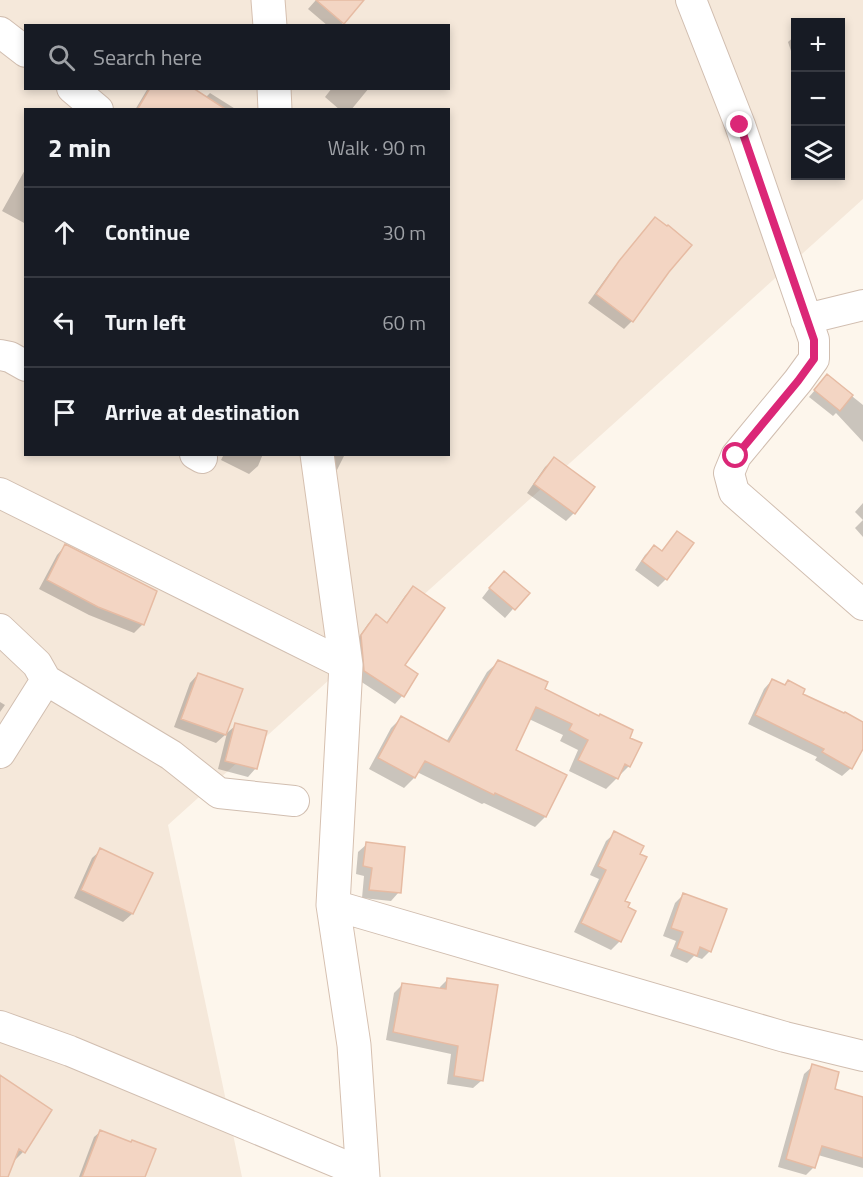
<!DOCTYPE html>
<html lang="en">
<head>
<meta charset="utf-8">
<style>
  body { margin:0; font-family:"Titillium Web",sans-serif; background:#242831; color:#f1f3f6 }
  .controls { position:absolute; right:18px; top:18px; display:grid; overflow:hidden; border-radius:0px; box-shadow:0 3px 9px #0003 }
  .controls button { width:54px; height:54px; display:grid; place-items:center; padding:0; border:0; border-bottom:2px solid #363941; background:#171b24; color:#f1f3f6; font:30px sans-serif }
  .stop { position:absolute; width:18px; height:18px; margin:-14px; border:4px solid #db2777; border-radius:50%; background:#fff }
  .stop.end { background:#db2777; border-color:#fff; box-shadow:0 2px 6px #0008 }
  .list { margin:0; padding:0; list-style:none }
  h2 { display:flex; justify-content:space-between; align-items:center; height:78px; margin:0; padding:0 24px; font-size:26px }
  h2 small { font-size:20px; font-weight:400; color:#9ea1a6 }
  .list li { display:grid; grid-template-columns:39px 1fr auto; gap:18px; align-items:center; box-sizing:border-box; height:90px; padding:0 24px; border-top:2px solid #363941 }
  .list b { display:block; font-size:22px; white-space:nowrap }
  .list em { font-size:20px; font-style:normal; color:#9ea1a6 }
  .icon { flex:none; width:33px; height:33px; fill:none; stroke:currentColor; stroke-width:2; stroke-linecap:round; stroke-linejoin:round }
  .map { position:relative; flex:none; width:863px; height:1177px; overflow:hidden }
  .search { position:absolute; background:#171b24; box-shadow:0 3px 9px #0003; left:24px; top:24px; width:426px; height:66px; display:flex; align-items:center; gap:15px; box-sizing:border-box; padding:0 21px; border-radius:0px; color:#9ea1a6; font-size:22px }
  .panel { position:absolute; background:#171b24; box-shadow:0 3px 9px #0003; left:24px; top:108px; width:426px; height:348px; border-radius:0px }
  .map>svg:first-child { display:block }
</style>
</head>
<body>
<div class="map">
<svg width="863" height="1177" viewBox="0 0 863 1177">
  <rect width="100%" height="100%" fill="#fdf6ec"/>
  <!-- residential -->
  <path fill="#f5e8da" fill-rule="evenodd" d="M0 0H863V199L168 825 242 1177H0ZM796 22H840V176H796ZM26 26H448V88H26ZM26 110H448V454H26Z"/>
  <!-- shadow -->
  <path fill="#0003" d="M316 0H346L355 8 340 26H328L308 9Z
    M796 35V66L788 42Z
    M148 88H190L205 98 210 93 237 110H135Z
    M332 88H369L351 110H340L325 97Z
    M26 168V224L2 211Z
    M647 227 668 271 632 321 624 329 588 303 611 271Z
    M827 376 863 405V442L836 413 833 416 809 397Z
    M224 454H263L258 466 249 474 221 460Z
    M325 454H345L337 470 330 477Z
    M554 459 574 513 566 521 527 493 545 467Z
    M863 503V537L855 528 863 520 855 512Z
    M677 533 666 579 658 587 635 570 645 555 654 547 661 552Z
    M65 546 156 591 142 625 134 633 89 615 39 589 57 555Z
    M495 581 527 593 505 618 482 598Z
    M413 588 403 666 402 696 395 704 357 679 354 644 368 624 376 616 386 624 405 596Z
    M498 662 543 690 640 744 629 766 606 789 569 771 578 750 560 741 563 735 529 719 514 751 545 817 535 827 484 803 482 804 417 772 414 778 404 788 369 769 391 728 401 718 446 742 487 672Z
    M198 674 241 690 225 735 216 743 174 727 190 683Z
    M772 680 863 724V746L851 768 842 776 815 760 817 757 748 724 764 689Z
    M0 702 5 705 0 712Z
    M236 725 256 768 248 777 218 769 227 733Z
    M615 833 623 901 626 908 634 911 620 941 611 950 574 932 599 879 590 875 606 841Z
    M367 844 399 892 391 901 362 898 364 876 356 874 358 852Z
    M101 850 151 873 132 914 123 922 74 898 92 858Z
    M683 895 710 951 702 959 694 956 687 963 670 956 676 941 663 936 675 903Z
    M448 979 481 1081 473 1088 447 1084 451 1054 386 1040 394 993 402 985 440 990V987Z
    M813 1066 833 1090 863 1099V1168L818 1155 814 1167 806 1175 778 1167 804 1074Z
    M0 1077 23 1152 14 1161 7 1177H0Z
    M100 1132 144 1177H79L94 1137Z"/>
  <!-- building -->
  <path fill="#f3d5c3" stroke="#e6bba3" stroke-width="1.5" d="M316 0H364L344 24Z
    M150 88H193L227 110H137Z
    M655 217 667 226 668 225 692 245 669 272 633 322 596 294 619 261Z
    M827 374 853 395 840 411 814 390Z
    M554 457 595 487 575 514 534 484Z
    M677 531 694 543 667 580 642 561 654 545 662 551Z
    M65 544 157 591 144 625 98 607 47 580Z
    M504 571 530 593 515 610 489 588Z
    M413 586 445 608 405 665 418 674 404 697 364 671 361 635 376 614 387 623Z
    M498 660 548 682 545 689 599 716 600 714 633 730 630 738 642 743 630 767 625 764 618 779 578 760 588 740 569 730 572 724 536 707 516 750 567 775 546 817 495 793 494 795 425 761 415 778 378 758 401 716 449 742Z
    M198 673 243 689 226 735 181 719Z
    M772 679 785 685 788 680 805 689 803 694 844 713 845 712 863 722V749L852 769 822 752 824 749 755 715Z
    M235 723 267 731 257 769 225 761Z
    M614 831 644 846 640 854 647 857 625 901 630 903 628 907 636 911 621 942 581 923 606 870 598 866Z
    M366 842 405 847 401 893 369 890 372 868 363 866Z
    M100 848 153 873 133 914 81 890Z
    M683 893 727 909 711 952 700 947 697 956 677 948 683 932 671 928Z
    M447 978 498 985 483 1081 454 1076 458 1046 393 1032 402 983 446 989Z
    M812 1064 839 1072 835 1089 863 1097V1158L822 1146 815 1168 786 1159Z
    M0 1075 52 1110 25 1153 19 1149 8 1177H0Z
    M100 1130 131 1142 132 1140 156 1149 145 1177H82Z"/>
  <g fill="none" stroke-linecap="round" stroke-linejoin="round">
    <defs>
      <path id="street" d="M691 0 740 125 814 340V359L798 381 736 456 729 473 734 492 863 605
        M0 32 26 52
        M72 88 98 110
        M806 319 863 305
        M0 355 10 357 26 366
        M195 454 202 458
        M0 493 346 665
        M0 629 37 664 46 680 171 755 219 793 294 801
        M0 753 46 680
        M333 905 785 1037 863 1056
        M0 1026 70 1051 363 1173"/>
      <path id="secondary" d="M268 0 270 26
        M274 88 275 110
        M317 454 346 665 333 905 354 1045 363 1177"/>
    </defs>
    <!-- street casing -->
    <use href="#street" stroke="#d1beb0" stroke-width="32"/>
    <!-- secondary casing -->
    <use href="#secondary" stroke="#d6c0b0" stroke-width="35"/>
    <!-- street -->
    <use href="#street" stroke="#fff" stroke-width="30"/>
    <!-- secondary -->
    <use href="#secondary" stroke="#fff" stroke-width="33"/>
  </g>
  <g fill="none" stroke-linecap="round" stroke-linejoin="round">
    <!-- route -->
    <path stroke="#db2777" stroke-width="8" d="M736 456 798 381 814 359V340L740 125"/>
  </g>
</svg>
<div class="controls">
<button>+</button>
<button>−</button>
<button><svg class="icon" aria-label="layers" viewBox="0 0 24 24"><path d="M12 4l9 5-9 5-9-5zM3 14l9 5 9-5"/></svg></button>
</div>
<div class="stop" style="left:736px;top:456px"></div>
<div class="stop end" style="left:740px;top:125px"></div>
<div class="search"><svg class="icon" aria-label="search" viewBox="0 0 24 24"><circle cx="10" cy="10" r="6"/><path d="M15 15l6 6"/></svg>Search here</div>
<section class="panel">
<h2>2 min<small>Walk · 90 m</small></h2>
<ul class="list">
<li><svg class="icon" aria-label="ahead" viewBox="0 0 24 24"><path d="M12 20V5M6 11l6-6 6 6"/></svg><div><b>Continue</b></div><em>30 m</em></li>
<li><svg class="icon" aria-label="left" viewBox="0 0 24 24"><path d="M17 20v-9H6M10 6l-5 5 5 5"/></svg><div><b>Turn left</b></div><em>60 m</em></li>
<li><svg class="icon" aria-label="arrive" viewBox="0 0 24 24"><path d="M6 21V4h12l-3 4 3 4H6"/></svg><div><b>Arrive at destination</b></div></li>
</ul>
</section>
</div>
</body>
</html>
